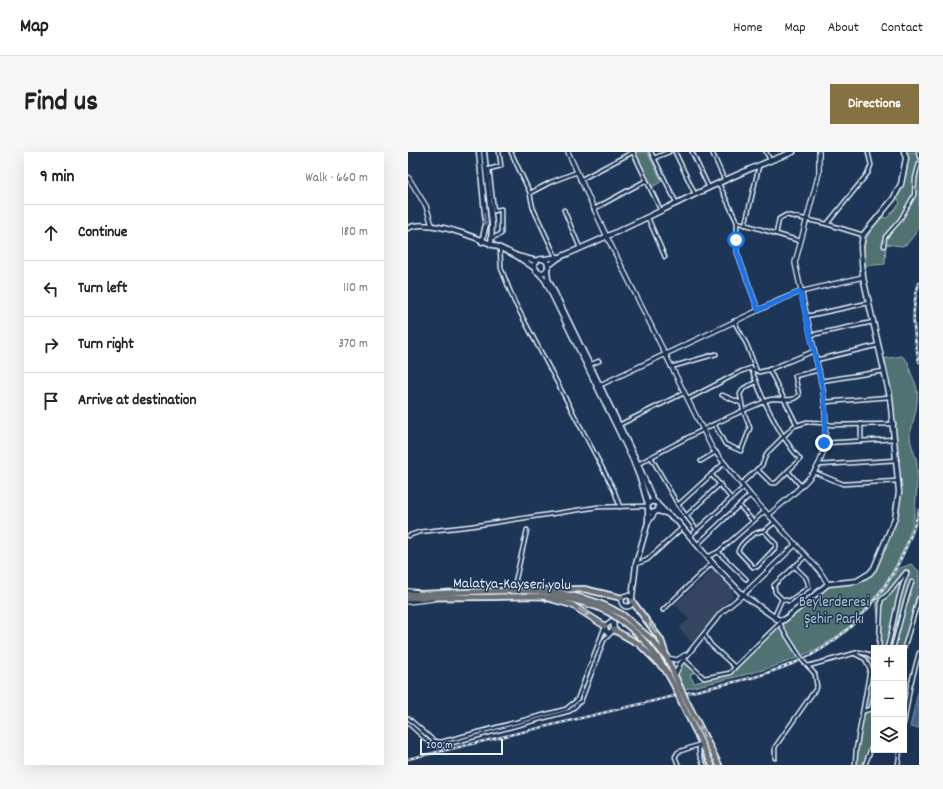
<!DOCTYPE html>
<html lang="en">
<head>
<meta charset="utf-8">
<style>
  :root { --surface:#fff; --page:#f6f6f6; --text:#222; --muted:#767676; --line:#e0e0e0; --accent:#857141 }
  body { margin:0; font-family:Dekko,sans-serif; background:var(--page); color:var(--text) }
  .controls { position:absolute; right:12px; bottom:12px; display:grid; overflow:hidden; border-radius:0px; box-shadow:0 4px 16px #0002 }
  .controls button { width:36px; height:36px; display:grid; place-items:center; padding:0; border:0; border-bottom:1px solid var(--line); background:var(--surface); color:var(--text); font:20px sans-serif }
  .scale { position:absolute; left:12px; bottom:10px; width:83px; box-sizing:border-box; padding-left:4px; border:2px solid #e8f1f8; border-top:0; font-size:11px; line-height:14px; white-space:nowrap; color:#e8f1f8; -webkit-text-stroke:3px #1d3557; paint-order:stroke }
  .stop { position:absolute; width:12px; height:12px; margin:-9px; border:3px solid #1a73e8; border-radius:50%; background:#fff }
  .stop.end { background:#1a73e8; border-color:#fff; box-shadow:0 1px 4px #0008 }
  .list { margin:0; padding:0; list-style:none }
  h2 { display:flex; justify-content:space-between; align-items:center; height:52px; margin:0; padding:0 16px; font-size:17px }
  h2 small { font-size:13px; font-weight:400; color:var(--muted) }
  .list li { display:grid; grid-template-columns:26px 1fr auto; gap:12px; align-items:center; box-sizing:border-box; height:56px; padding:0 16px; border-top:1px solid var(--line) }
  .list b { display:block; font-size:15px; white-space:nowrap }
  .list em { font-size:13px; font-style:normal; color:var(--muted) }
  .icon { flex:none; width:22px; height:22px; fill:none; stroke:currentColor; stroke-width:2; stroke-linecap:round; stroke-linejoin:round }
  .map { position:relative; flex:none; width:511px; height:613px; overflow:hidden; border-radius:0px }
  header { display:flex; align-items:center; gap:24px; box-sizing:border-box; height:56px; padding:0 20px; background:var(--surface); border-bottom:1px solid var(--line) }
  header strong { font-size:19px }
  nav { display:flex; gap:22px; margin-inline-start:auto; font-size:14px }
  .intro { display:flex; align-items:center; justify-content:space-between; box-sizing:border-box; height:96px; padding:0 24px }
  h1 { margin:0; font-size:28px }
  .button { padding:10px 18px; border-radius:0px; background:var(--accent); color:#fff; font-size:14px; font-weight:700 }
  main { display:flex; gap:24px; padding:0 24px }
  aside { flex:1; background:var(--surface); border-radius:0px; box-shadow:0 4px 16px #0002 }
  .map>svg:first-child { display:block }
  .built { fill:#34455f }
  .green { fill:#517272; stroke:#9cb2b5 }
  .water { fill:#47678d; stroke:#879eb8 }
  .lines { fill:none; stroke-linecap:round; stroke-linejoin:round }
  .pedestrian-casing { stroke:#e8f1f8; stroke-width:5 }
  .minor-casing { stroke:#e8f1f8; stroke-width:5.5 }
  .tertiary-casing { stroke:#e8f1f8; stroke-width:6 }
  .secondary-casing { stroke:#e8f1f8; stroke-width:7 }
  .trunk-casing { stroke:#e8f1f8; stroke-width:8 }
  .pedestrian { stroke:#1d3557; stroke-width:2 }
  .minor { stroke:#1d3557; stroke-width:2.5 }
  .tertiary { stroke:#1d3557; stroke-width:3.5 }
  .secondary { stroke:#1d3557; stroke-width:4 }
  .trunk { stroke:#6b6f75; stroke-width:4.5 }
  .rail-casing { stroke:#e8f1f8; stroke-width:2.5 }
  .rail { stroke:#1d3557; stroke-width:1; stroke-dasharray:3; stroke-linecap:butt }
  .minor-bridge-casing { stroke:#e8f1f8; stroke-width:5.5; stroke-linecap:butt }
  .trunk-bridge-casing { stroke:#e8f1f8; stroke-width:8; stroke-linecap:butt }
  .minor-bridge { stroke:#1d3557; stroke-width:2.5 }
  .trunk-bridge { stroke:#6b6f75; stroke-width:4.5 }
  .oneway { stroke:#64778f }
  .oneway2 { stroke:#b6bdc4 }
  .route { stroke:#1a73e8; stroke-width:5 }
  .labels { text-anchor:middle; stroke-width:3; stroke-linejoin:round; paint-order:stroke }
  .street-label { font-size:15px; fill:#e8f1f8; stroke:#1d3557 }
  .park-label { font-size:15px; fill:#b3c5c9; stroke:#1d3557 }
</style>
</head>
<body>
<header>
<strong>Map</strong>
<nav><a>Home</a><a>Map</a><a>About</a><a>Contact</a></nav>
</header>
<div class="intro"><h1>Find us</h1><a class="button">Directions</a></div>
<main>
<aside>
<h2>9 min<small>Walk · 660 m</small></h2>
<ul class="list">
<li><svg class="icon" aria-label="ahead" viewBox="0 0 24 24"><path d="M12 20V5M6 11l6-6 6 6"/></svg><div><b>Continue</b></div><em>180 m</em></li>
<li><svg class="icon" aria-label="left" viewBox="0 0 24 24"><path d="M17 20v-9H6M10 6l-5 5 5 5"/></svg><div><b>Turn left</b></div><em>110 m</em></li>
<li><svg class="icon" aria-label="right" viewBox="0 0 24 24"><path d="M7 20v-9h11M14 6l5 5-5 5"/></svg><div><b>Turn right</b></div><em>370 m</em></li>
<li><svg class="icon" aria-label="arrive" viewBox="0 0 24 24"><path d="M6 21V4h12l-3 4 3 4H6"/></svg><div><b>Arrive at destination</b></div></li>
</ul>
</aside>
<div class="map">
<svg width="511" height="613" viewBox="0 0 511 613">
  <rect width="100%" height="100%" fill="#1d3557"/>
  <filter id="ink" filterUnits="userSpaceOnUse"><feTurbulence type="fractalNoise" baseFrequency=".025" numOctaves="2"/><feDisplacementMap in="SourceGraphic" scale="8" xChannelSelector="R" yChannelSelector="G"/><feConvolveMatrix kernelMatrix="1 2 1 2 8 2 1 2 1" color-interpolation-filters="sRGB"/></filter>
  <g filter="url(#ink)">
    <!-- built -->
    <polygon class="built" points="305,418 325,440 324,445 284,491 271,476 281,467 267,452"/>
    <!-- green -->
    <g class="green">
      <polygon points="231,0 239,0 254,29 243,36 227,2"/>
      <path d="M 499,0 L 511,0 L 511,77 L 499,92 L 494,94 L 478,92 L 477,112 L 456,114 C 453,91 459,83 473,65 L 479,66 L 492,51 L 489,45 C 497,30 502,17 499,0 Z"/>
      <path d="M 494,204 L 500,210 C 501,220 507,227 509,237 C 511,252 505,269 502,283 C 502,294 508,302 509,312 C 510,324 508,352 506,364 C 501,392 486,420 469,442 C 460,453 451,466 441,475 C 393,515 332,523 273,538 L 267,523 L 276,507 L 288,519 L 282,523 L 286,531 L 294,529 L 296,526 L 322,521 L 376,468 L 420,432 L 449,429 L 462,421 L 490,355 L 489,308 L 474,207 Z"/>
      <polygon points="503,412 511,419 511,432 496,496 469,496 471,470 468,449 490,417"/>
      <polygon points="466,519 466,588 457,613 447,613 448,598 462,522"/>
    </g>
    <!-- water -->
    <polygon class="water" points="511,536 511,576 502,575"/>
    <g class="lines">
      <!-- pedestrian casing -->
      <g class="pedestrian-casing">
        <g id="pedestrian">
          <polyline points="510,0 511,5"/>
          <polyline points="476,94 477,85 492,68 506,43 507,26 511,11"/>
        </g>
      </g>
      <!-- minor casing -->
      <g class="minor-casing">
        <g id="minor">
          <polyline points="103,0 122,41 143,30 169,20"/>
          <polyline points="225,0 253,59"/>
          <polyline points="243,0 269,52"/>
          <polyline points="267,0 287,42"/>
          <polyline points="284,0 301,36"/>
          <polyline points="304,0 317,29"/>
          <polyline points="358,0 362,8"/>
          <polyline points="246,6 261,0"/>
          <polyline points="172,28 225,0"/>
          <polyline points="311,32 329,70 329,100 350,158"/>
          <polyline points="122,42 125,56 148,105"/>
          <polyline points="186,57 237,29"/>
          <polyline points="156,58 172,96"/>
          <polyline points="240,66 257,105"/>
          <polyline points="329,70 392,89"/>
          <polyline points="419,72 455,83"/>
          <polyline points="337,73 351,14"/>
          <polyline points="368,82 371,67 378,63 419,72 460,21 463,13 460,0"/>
          <polyline points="84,86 93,82 93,57 86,59 81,17 93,14 91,0"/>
          <polyline points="92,96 93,116 106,149 206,338 212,355"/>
          <polyline points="399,164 460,151"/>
          <polyline points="326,169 339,193 348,217"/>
          <polyline points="403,183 465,170"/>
          <polyline points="408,208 471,193"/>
          <polyline points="181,213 191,209"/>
          <polyline points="263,215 308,202"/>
          <path d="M 343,216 C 353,245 372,285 392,307 L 380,319 L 393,334"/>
          <polyline points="361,217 389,273"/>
          <polyline points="413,229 476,219"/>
          <polyline points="314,243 333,251"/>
          <polyline points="280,247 334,219 343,216 351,220 360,218 406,199"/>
          <polyline points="417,250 482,245"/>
          <polyline points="306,272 317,292 333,299 342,276 335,258 332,242 336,236 348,230"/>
          <polyline points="453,272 453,289"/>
          <polyline points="211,273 276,241"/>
          <polyline points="416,291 487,287"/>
          <polyline points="243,305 270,353 289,378"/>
          <polyline points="293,309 308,300"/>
          <path d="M 230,312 C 269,291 309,269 351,252 C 355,250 360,247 365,247 C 374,246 384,251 391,243 L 387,224 L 411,218"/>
          <polyline points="410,313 489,308"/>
          <polyline points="349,317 363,331 368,331 380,319"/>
          <polyline points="406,320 435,332 490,329"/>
          <polyline points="303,322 323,346"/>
          <polyline points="333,332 354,313 359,301 386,274 399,270 417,271 423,273 486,272"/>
          <polyline points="270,353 316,311"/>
          <polyline points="331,353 345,369"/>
          <polyline points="278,364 312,332"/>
          <path d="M 356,379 L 368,392 L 368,395 L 349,415 L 345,415 L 330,399 C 333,390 347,379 356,379 L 367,370"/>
          <polyline points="0,384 11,380 64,374 190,355 240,354"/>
          <polyline points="282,384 336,335"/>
          <polyline points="289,393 342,343"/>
          <polyline points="310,400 338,427"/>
          <polyline points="299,405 310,400 357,359"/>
          <polyline points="228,412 239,408 274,376"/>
          <polyline points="105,439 119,378"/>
          <polyline points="374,447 381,449 401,435 398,426 386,414"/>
          <polyline points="255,458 304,411"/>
          <polyline points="366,465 374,447 367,440 366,433 398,404"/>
          <polyline points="372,471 375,478 393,506"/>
          <polyline points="296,482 303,493 327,515 375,468"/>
          <path d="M 471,496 L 473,448 L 481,441 L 498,420 L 499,421 C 488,445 487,471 479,496"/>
          <path d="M 485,496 C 491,474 496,452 504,430"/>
          <polyline points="496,496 511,446"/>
          <polyline points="276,507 296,526 322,521 327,515"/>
          <polyline points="400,514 451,500 460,502 466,508"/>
          <polyline points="462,522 466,519"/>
          <polyline points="456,559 463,557 466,545"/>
          <polyline points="0,566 26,589 33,590 158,557 169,548 197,474"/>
          <polyline points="0,571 23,592 33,594 162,559 173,549 196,488 203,481"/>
          <polyline points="496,571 502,535 511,501"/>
          <path d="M 293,592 C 288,599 293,606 296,613"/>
          <polyline points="367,606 367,595 409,535 407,522 395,509"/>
          <polyline points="270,612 267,605 270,600 293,592"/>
          <polyline points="447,613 448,598 462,517 457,507 447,502"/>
          <polyline points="457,613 466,589"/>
          <polyline points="490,613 492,598"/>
        </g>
      </g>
      <!-- tertiary casing -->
      <g class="tertiary-casing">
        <g id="tertiary">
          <polyline points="160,0 199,85 304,296 343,344 411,418 420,432"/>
          <polyline points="0,25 18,54 24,73"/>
          <polyline points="190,234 372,148 392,140 455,125"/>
          <path d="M 361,363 C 376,349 396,335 408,317 C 421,298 418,261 415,238 L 387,111 L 411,21 L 411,0"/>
          <polyline points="0,439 9,440"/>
          <polyline points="0,450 25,447"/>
          <polyline points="259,506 269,508 277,503"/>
          <polyline points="267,523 272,512 313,461 335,443 388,392"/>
        </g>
      </g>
      <!-- secondary casing -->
      <g class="secondary-casing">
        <g id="secondary">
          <polyline points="71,0 78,72 74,90"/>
          <polyline points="76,0 84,73 83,93"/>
          <path d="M 0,76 C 23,64 87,93 109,104"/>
          <path d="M 152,105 C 231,73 305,29 385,0"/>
          <polyline points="136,107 152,105 140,114"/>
          <circle cx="133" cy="114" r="7"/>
          <polyline points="128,117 109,104 129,109"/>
          <polyline points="139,118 140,127 230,312 246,350"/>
          <polyline points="129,119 137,128 225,308 233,329 240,353"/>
          <circle cx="245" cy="355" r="5.5"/>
          <polyline points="240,358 240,370 247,360"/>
          <polyline points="249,359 258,361 251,354"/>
          <polyline points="258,361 269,369 307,414 335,443 369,467 376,468 420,432 449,429 462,421 466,416 487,366 491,340 482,245 455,125 453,95 455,83 485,47 493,32 498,6 496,0"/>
          <circle cx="219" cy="449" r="5.5"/>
          <polyline points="224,446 228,412 240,370"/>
          <polygon points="205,468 206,478 200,481 198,479 197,474"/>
        </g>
      </g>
      <!-- trunk casing -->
      <g class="trunk-casing">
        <g id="trunk">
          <polyline points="135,438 176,437 214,446"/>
          <path d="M 0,442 C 62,442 150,428 204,457"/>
          <path d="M 0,446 C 28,445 55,445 83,445 C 124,444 164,441 202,461"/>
          <polyline points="139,446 164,453 197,474"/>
          <polyline points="224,449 253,488 259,506"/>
          <polyline points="215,463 244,488 259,506 271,533"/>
          <path d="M 212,468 C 237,485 253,508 267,535"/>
          <polyline points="206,478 231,492 255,516"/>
          <polyline points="278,548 311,613"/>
          <polyline points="273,549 304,613"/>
        </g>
      </g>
      <!-- pedestrian -->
      <use href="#pedestrian" class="pedestrian"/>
      <!-- minor -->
      <use href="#minor" class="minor"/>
      <!-- tertiary -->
      <use href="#tertiary" class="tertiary"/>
      <!-- secondary -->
      <use href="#secondary" class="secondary"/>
      <!-- trunk -->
      <use href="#trunk" class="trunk"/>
      <!-- rail casing -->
      <g class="rail-casing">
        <g id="rail">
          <path d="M 511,131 C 502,158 506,183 511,210"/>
          <path d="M 0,607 L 347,525 C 362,520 378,515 393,508 C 452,481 495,420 511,358"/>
        </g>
      </g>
      <!-- rail -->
      <use href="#rail" class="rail"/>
      <!-- minor-bridge casing -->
      <g class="minor-bridge-casing">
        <polyline id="minor-bridge" points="393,506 395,509"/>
      </g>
      <!-- trunk-bridge casing -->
      <g class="trunk-bridge-casing">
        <g id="trunk-bridge">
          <polyline points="204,457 215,463"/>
          <polyline points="202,461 212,468"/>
          <polyline points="271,533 278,548"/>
          <polyline points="267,535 273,549"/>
        </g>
      </g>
      <!-- minor-bridge -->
      <use href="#minor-bridge" class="minor-bridge"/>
      <!-- trunk-bridge -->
      <use href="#trunk-bridge" class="trunk-bridge"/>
    </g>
    <!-- one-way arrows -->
    <defs><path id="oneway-shaft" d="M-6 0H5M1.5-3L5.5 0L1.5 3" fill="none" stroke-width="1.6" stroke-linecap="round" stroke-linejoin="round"/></defs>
    <use class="oneway" href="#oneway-shaft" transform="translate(77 67) rotate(87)"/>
    <g class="oneway2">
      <use href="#oneway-shaft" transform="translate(176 460) rotate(31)"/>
      <use href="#oneway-shaft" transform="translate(245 476) rotate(-127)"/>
      <use href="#oneway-shaft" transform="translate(294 580) rotate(-116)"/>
    </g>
  </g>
  <g class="lines" filter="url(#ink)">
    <!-- route -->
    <polyline class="route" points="328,88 329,100 350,158 392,140 415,238 418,259 416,291"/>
  </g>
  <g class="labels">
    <!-- street labels -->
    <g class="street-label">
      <text transform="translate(104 431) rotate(1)" y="5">Malatya-Kayseri yolu</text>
    </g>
    <!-- park labels -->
    <g class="park-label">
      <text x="426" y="454">Beylerderesi<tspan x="426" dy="17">Şehir Parkı</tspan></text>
    </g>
  </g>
</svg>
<div class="controls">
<button>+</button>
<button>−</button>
<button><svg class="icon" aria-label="layers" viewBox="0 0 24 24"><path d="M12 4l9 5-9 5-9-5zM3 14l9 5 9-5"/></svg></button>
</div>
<div class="scale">200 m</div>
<div class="stop" style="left:328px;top:88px"></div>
<div class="stop end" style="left:416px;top:291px"></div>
</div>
</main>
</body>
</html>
